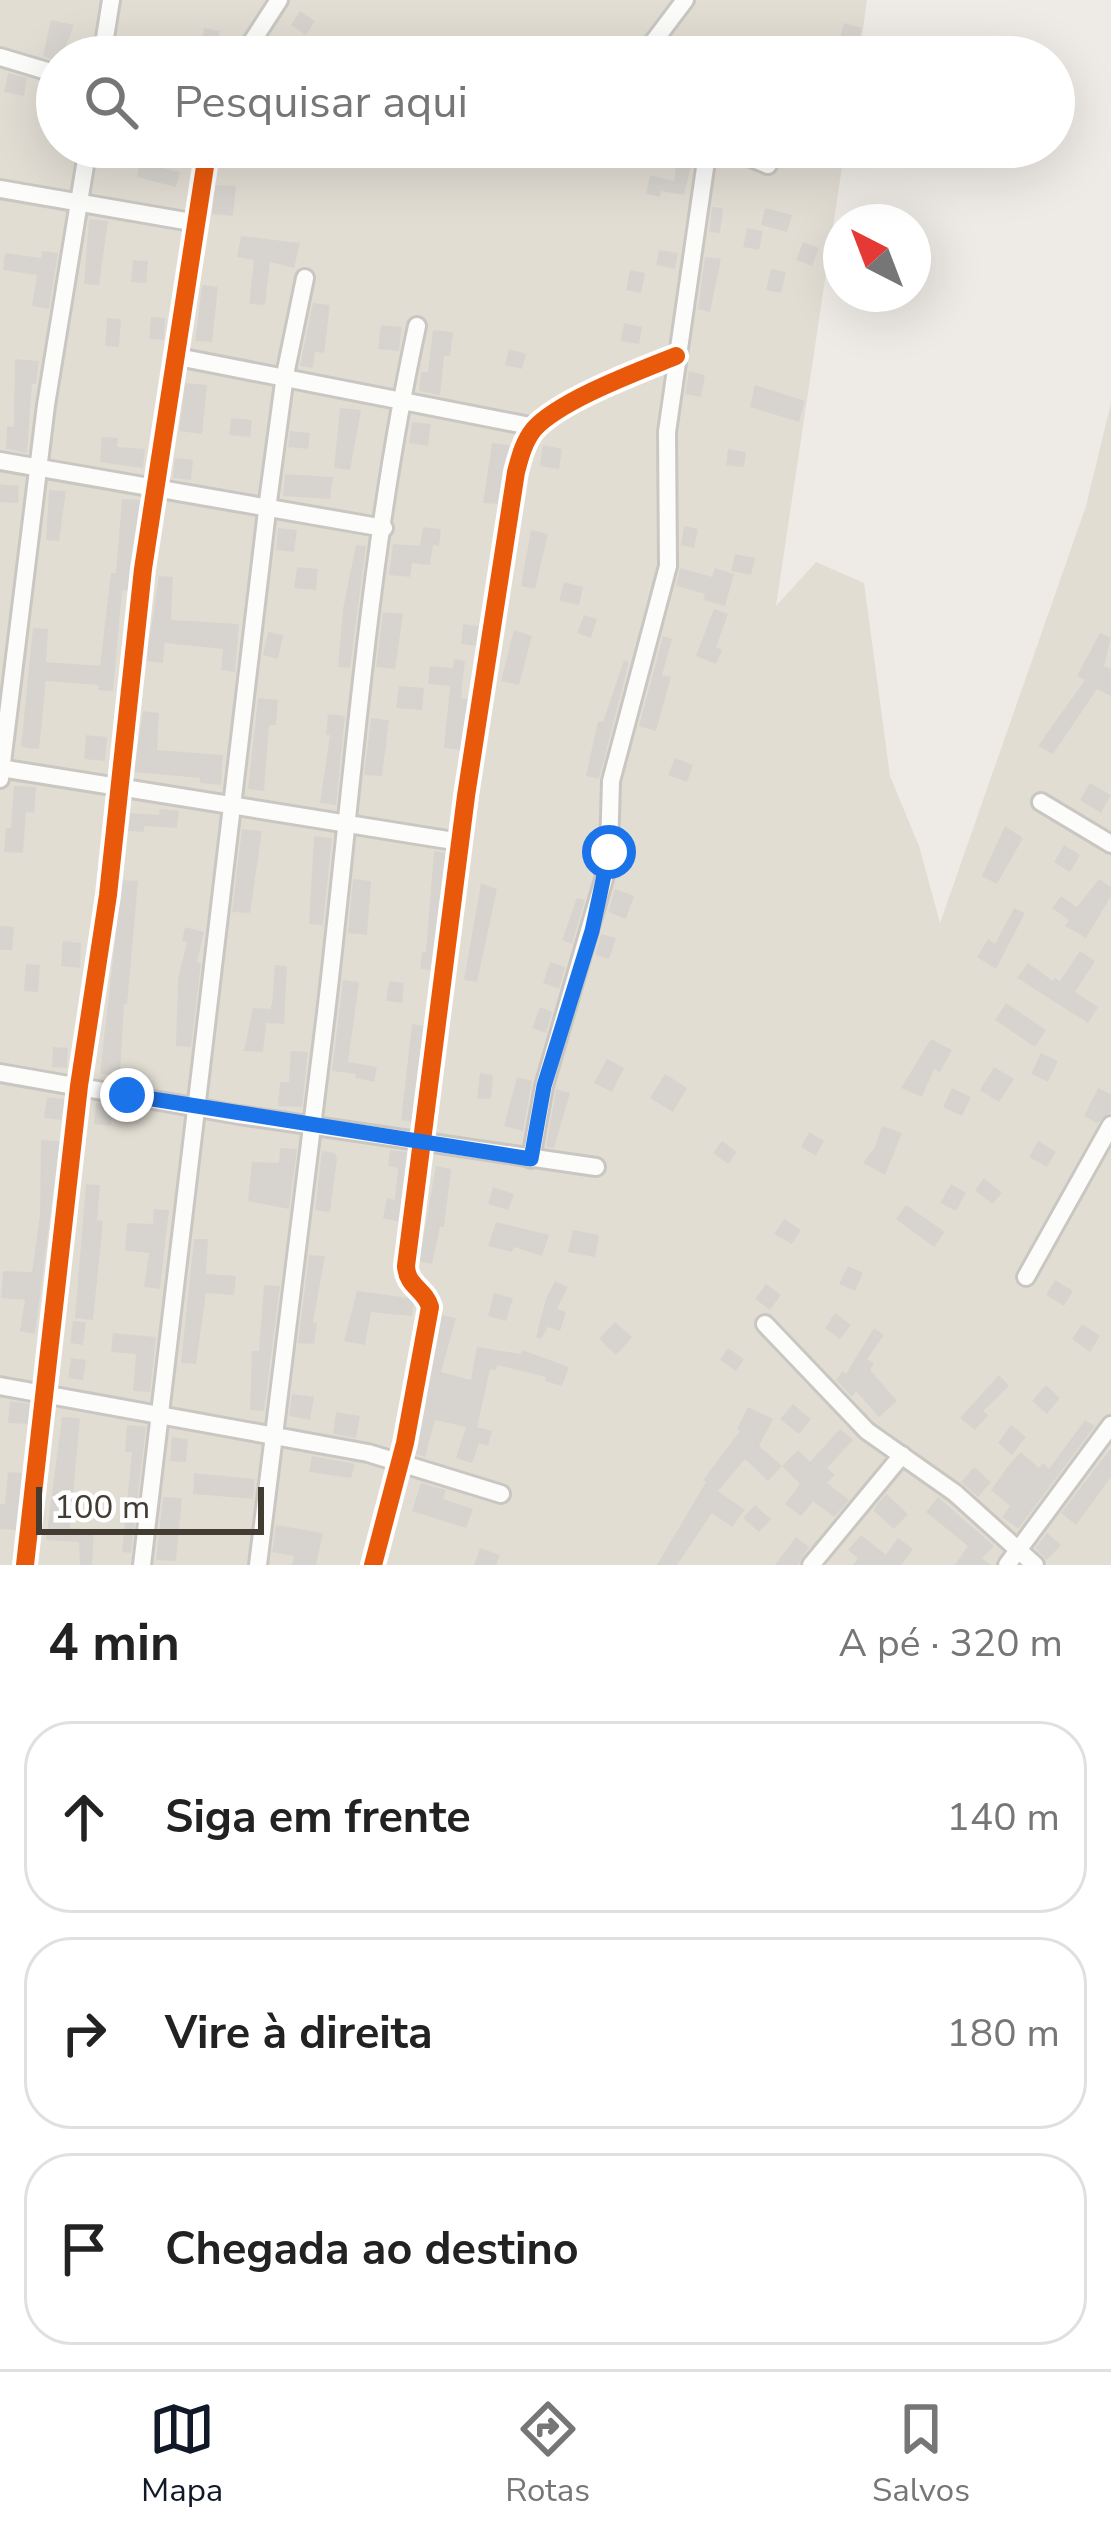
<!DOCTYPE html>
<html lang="pt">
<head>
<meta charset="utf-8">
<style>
  :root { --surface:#fff; --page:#f2f2f2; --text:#222; --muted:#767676; --line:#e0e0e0; --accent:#111827 }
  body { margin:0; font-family:"Nunito Sans",sans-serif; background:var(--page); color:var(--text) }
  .compass { position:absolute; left:823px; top:204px; width:108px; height:108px; border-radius:50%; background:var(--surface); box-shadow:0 12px 48px #0002; rotate:318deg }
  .scale { position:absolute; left:36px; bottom:30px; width:228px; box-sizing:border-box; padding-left:12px; border:6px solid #423c33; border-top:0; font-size:33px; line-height:42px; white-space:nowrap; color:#423c33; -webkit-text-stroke:9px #fff; paint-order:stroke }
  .stop { position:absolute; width:36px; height:36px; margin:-27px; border:9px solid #1a73e8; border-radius:50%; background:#fff }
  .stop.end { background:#1a73e8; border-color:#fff; box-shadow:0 3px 12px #0008 }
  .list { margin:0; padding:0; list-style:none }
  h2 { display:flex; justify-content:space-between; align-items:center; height:156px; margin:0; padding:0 48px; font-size:51px }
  h2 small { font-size:39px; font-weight:400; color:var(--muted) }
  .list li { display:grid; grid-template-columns:78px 1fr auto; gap:36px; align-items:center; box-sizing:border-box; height:192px; margin:0 24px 24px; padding:0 24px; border:3px solid var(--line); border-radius:48px }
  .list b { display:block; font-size:45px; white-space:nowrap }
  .list em { font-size:39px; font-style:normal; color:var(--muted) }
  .icon { flex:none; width:66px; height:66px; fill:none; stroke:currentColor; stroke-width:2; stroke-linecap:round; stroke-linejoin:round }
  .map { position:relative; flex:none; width:1111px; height:1565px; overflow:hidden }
  .search { position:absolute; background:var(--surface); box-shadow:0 12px 48px #0002; left:36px; right:36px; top:36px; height:132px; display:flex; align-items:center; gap:30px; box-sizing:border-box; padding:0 42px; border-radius:66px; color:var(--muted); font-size:45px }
  .sheet { height:804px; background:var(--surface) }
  nav { display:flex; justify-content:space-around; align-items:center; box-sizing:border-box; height:168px; border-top:3px solid var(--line); background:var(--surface); font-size:33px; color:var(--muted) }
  nav a { display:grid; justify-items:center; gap:6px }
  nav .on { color:var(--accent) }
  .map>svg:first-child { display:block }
  .residential { fill:#e2ddd3 }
  .building { fill:#d7d4cf }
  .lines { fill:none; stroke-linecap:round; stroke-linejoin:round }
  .street-casing { stroke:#cac7c2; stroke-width:22 }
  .street { stroke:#fcfcfb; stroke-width:16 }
  .cycleway-casing { stroke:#fff; stroke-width:26 }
  .cycleway { stroke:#e8590c; stroke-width:18 }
  .route { stroke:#1a73e8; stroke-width:15 }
</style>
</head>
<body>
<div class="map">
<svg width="1111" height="1565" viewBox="0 0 1111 1565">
  <rect width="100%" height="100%" fill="#eeebe6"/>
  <!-- residential -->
  <polygon class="residential" points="0,0 867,0 859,57 57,57 57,147 845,147 776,606 816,562 864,583 890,776 919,846 940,923 1086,506 1111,403 1111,1565 0,1565"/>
  <!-- building -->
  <g class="building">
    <polygon points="300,11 315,21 306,35 291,25"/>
    <polygon points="51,20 74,25 62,57 57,57 57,61 43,56"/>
    <polygon points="844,23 862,28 855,57 835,57"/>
    <polygon points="204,28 220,31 216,49 201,46"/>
    <polygon points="271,40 295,57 258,57"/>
    <polygon points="8,73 27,78 24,96 4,92"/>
    <polygon points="142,147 156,147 153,166 180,172 176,187 137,177"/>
    <polygon points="678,152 694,154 684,195 661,191 660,197 646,194 650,175 674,181"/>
    <polygon points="215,185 236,186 233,216 212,214"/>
    <polygon points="712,207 723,208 720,233 709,232"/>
    <polygon points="765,208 792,215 787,232 761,225"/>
    <polygon points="89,219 108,221 99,285 84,284"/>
    <polygon points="747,228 763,231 759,250 743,247"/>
    <polygon points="241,236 300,243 294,268 270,262 265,305 249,304 254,260 237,257"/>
    <polygon points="803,242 819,248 812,266 796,260"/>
    <polygon points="659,250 678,253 675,269 656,265"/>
    <polygon points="42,251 58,253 49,309 32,306 37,275 3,270 5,253 41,258"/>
    <polygon points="705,257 721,259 710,312 698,309"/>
    <polygon points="133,260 148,261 146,283 131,282"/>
    <polygon points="771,269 786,272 781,293 766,290"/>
    <polygon points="630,270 645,273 641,293 626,290"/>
    <polygon points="202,285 218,287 212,342 195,341"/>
    <polygon points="313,303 330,305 324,353 315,352 313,368 300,366"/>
    <polygon points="151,317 165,318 164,340 149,339"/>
    <polygon points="107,318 121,319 119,347 105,346"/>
    <polygon points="624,323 642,327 639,344 621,341"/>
    <polygon points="381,325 402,327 399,351 378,349"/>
    <polygon points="433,330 453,332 450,356 444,356 440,395 419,391 421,372 428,372"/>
    <polygon points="509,349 526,354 522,369 505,365"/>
    <polygon points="15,359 39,361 36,384 32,384 27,453 6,449 7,426 14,427"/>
    <polygon points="689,371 705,375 701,397 685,394"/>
    <polygon points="185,383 207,385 202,434 179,431"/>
    <polygon points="755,385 805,401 799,422 750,407"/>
    <polygon points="340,408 361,410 350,470 334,468"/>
    <polygon points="231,418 252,420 250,437 229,435"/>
    <polygon points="412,422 431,424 428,446 409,443"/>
    <polygon points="290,431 310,433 308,449 288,447"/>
    <polygon points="102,437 118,438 117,447 145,449 143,468 100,462"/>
    <polygon points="492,443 510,445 498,504 483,503"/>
    <polygon points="543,445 562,449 559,469 540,466"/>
    <polygon points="728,449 746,452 744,467 726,465"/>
    <polygon points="175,458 193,460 191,480 173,478"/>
    <polygon points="285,474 333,477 330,499 283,496"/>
    <polygon points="0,484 19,486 18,503 0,502"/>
    <polygon points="49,490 66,491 59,541 46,540"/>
    <polygon points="122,499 140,500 128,591 122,590 113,691 98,690 99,685 46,681 39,749 21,747 33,628 48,629 46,662 100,666 111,573 116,573"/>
    <polygon points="684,526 698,529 694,548 681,545"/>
    <polygon points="423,527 441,529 439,546 433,545 430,565 412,563 410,577 389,575 393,544 420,546"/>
    <polygon points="278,528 297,530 294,552 276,550"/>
    <polygon points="531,530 548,534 535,589 521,586"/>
    <polygon points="356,545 366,546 350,668 338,667 343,609"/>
    <polygon points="735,554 755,558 751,575 731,571"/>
    <polygon points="297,567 318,569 316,590 294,588"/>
    <polygon points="680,568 712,577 715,568 734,574 725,606 703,600 705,594 676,586"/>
    <polygon points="159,576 173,577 171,620 239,624 235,672 221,670 223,649 165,643 163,663 146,661"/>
    <polygon points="564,582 583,587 579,605 559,601"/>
    <polygon points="714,609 728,614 716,647 722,650 716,664 696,656"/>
    <polygon points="383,612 403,614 395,669 376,667"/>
    <polygon points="584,615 597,619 591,638 577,633"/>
    <polygon points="463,624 479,626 476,646 461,644"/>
    <polygon points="514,630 532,636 519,685 501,681"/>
    <polygon points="268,632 283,635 278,659 263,655"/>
    <polygon points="1100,633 1111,638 1104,666 1111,669 1111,696 1097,689 1053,754 1038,746 1085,680 1077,676"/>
    <polygon points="663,636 672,639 662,675 671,677 656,731 639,726"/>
    <polygon points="454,659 465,661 461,698 468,699 460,750 444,748 450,686 428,684 430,666 453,668"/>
    <polygon points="624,660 629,662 599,779 586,776 598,721 603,722"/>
    <polygon points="399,686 424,688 422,710 396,708"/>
    <polygon points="258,698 278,700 276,725 269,725 264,791 248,789"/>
    <polygon points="143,711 159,713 157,750 223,755 221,785 200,783 200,778 134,772"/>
    <polygon points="328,714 345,716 336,805 320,803 330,735 326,735"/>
    <polygon points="371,718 389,720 382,776 364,775"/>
    <polygon points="86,735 107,737 105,761 84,759"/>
    <polygon points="675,758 693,765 687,782 668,775"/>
    <polygon points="1090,783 1111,795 1101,813 1080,800"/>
    <polygon points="14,786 36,787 34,813 26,812 23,853 4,852 6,828 11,828"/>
    <polygon points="160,809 179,811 177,828 144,826 144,832 128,831 130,813 159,815"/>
    <polygon points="1005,826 1023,838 997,884 982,876"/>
    <polygon points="242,829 262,831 250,913 232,912"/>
    <polygon points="314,836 332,838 323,925 309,924"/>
    <polygon points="1064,845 1080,855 1070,872 1054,862"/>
    <polygon points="434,851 446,853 431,970 420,969 422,952 426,952"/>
    <polygon points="353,879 371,881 367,935 348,933"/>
    <polygon points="1099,879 1111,887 1111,896 1086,938 1065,926 1069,920 1052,908 1061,896 1077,907"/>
    <polygon points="122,880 138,881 127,1004 124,1004 120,1075 100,1074"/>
    <polygon points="481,883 497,889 477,982 464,980"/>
    <polygon points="615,889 634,896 626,919 608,912"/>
    <polygon points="577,898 585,900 572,944 562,940"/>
    <polygon points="1014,908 1025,913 996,969 977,957 988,939 995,944"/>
    <polygon points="0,926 14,927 12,950 0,950"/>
    <polygon points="185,927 204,932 197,962 201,963 191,1047 176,1046 178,979 187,942 182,941"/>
    <polygon points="601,934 616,938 609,959 595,955"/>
    <polygon points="63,941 81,943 80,968 61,966"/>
    <polygon points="1080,951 1095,961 1075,992 1098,1007 1088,1023 1017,978 1028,963 1053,981 1055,978 1060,981"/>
    <polygon points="550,962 565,967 559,989 543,983"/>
    <polygon points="26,964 40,965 38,992 24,991"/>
    <polygon points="275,965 287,966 284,1024 266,1023 263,1052 244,1051 253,1008 270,1009 272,1004"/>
    <polygon points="343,980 359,982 348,1062 377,1067 374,1082 355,1078 356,1074 332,1071"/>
    <polygon points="389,981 404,983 402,1003 386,1001"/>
    <polygon points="1006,1003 1046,1030 1035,1047 995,1020"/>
    <polygon points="540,1007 552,1012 546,1033 532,1028"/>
    <polygon points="412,1024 424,1026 412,1122 401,1120"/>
    <polygon points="931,1039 952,1050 940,1072 934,1069 922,1097 901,1088"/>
    <polygon points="53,1047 68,1048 67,1068 52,1067"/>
    <polygon points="291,1051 308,1052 302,1107 278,1106 280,1082 289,1082"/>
    <polygon points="1041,1053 1058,1061 1048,1082 1031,1074"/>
    <polygon points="607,1059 624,1068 612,1092 594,1083"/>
    <polygon points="994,1067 1014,1079 999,1102 980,1090"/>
    <polygon points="480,1073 493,1075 491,1099 477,1098"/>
    <polygon points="665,1074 687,1088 673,1112 650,1098"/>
    <polygon points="517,1077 532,1081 523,1131 504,1126"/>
    <polygon points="952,1088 971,1097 962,1116 943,1107"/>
    <polygon points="1098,1088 1111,1094 1111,1112 1097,1123 1084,1116"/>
    <polygon points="556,1089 570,1093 554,1148 546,1147"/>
    <polygon points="47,1097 65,1099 62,1120 44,1118"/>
    <polygon points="96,1103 113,1106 111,1126 94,1124"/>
    <polygon points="882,1126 902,1133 885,1175 863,1163 875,1147"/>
    <polygon points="809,1132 824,1141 816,1156 801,1147"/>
    <polygon points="41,1140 60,1141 35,1334 20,1331 25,1300 1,1298 3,1271 32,1272 40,1215"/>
    <polygon points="722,1141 737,1152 728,1164 713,1153"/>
    <polygon points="1038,1141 1056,1152 1047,1167 1029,1157"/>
    <polygon points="280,1148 297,1149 289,1209 248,1201 252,1162 279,1163"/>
    <polygon points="390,1150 408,1152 399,1222 383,1218 387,1198 395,1200 398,1168 388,1166"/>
    <polygon points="322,1151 335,1153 337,1159 330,1212 315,1210"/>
    <polygon points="436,1166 451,1169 444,1227 440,1227 432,1264 419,1261"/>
    <polygon points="984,1178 1002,1193 992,1204 975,1190"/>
    <polygon points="86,1184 100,1185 97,1220 103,1221 93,1320 75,1318"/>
    <polygon points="951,1184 966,1193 956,1211 940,1203"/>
    <polygon points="493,1187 514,1194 508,1210 488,1204"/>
    <polygon points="906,1205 945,1232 934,1247 896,1219"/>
    <polygon points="154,1209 169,1210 160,1289 144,1287 149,1253 125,1251 127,1223 153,1224"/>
    <polygon points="784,1219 801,1230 792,1244 774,1234"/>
    <polygon points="496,1222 549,1235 542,1256 514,1247 512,1252 488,1246"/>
    <polygon points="573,1230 599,1235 595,1257 568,1252"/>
    <polygon points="194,1239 208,1239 206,1274 236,1276 234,1295 206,1293 196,1364 181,1363"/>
    <polygon points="309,1255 325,1256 313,1322 317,1323 314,1344 298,1343"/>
    <polygon points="848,1266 863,1273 855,1291 839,1284"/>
    <polygon points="1055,1280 1073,1291 1064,1306 1046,1295"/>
    <polygon points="555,1281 568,1287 557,1309 566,1312 560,1331 548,1327 541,1339 536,1337 546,1299"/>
    <polygon points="766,1284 781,1295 770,1310 755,1299"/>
    <polygon points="264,1285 280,1286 264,1411 250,1410 252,1351 259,1351"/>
    <polygon points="357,1291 409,1298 414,1303 412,1316 371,1312 365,1345 344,1341"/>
    <polygon points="494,1293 513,1298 506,1321 488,1316"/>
    <polygon points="835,1313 851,1325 840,1339 825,1328"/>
    <polygon points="442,1315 456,1318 441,1372 471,1380 477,1347 521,1354 522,1350 569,1367 562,1386 545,1381 546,1377 497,1365 496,1370 490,1369 477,1427 492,1431 488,1446 479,1443 472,1463 456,1458 466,1427 435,1420 425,1457 415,1454"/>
    <polygon points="73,1321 86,1322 83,1345 70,1343"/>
    <polygon points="615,1322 632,1337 616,1355 599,1339"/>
    <polygon points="1082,1324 1100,1336 1090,1352 1072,1339"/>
    <polygon points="874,1328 884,1335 867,1359 874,1363 870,1370 897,1401 879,1417 856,1391 852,1397 836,1380 843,1371 846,1374"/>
    <polygon points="113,1333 156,1337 150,1392 133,1391 136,1354 111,1352"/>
    <polygon points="728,1348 744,1359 736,1371 720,1360"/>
    <polygon points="71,1358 86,1360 83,1380 68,1378"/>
    <polygon points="999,1375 1009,1386 983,1411 988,1415 975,1430 960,1418"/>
    <polygon points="1046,1385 1060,1398 1047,1414 1032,1401"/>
    <polygon points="292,1394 314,1397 310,1420 289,1416"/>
    <polygon points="10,1401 30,1404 28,1424 8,1423"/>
    <polygon points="793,1404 811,1419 799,1434 780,1419"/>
    <polygon points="748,1407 773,1419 759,1446 782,1466 768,1481 745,1459 718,1491 745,1510 732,1527 712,1513 677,1565 657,1565 706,1482 703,1480 740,1431 737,1429"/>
    <polygon points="336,1412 360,1416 356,1438 333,1434"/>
    <polygon points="62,1417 80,1418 70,1528 94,1530 92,1565 80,1565 79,1542 46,1540"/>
    <polygon points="1085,1420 1095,1426 1018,1529 1002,1517 1010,1506 991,1490 1009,1465 1021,1452 1039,1468 1043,1463 1049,1469"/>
    <polygon points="127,1425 146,1427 131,1553 122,1552 132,1452 125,1452"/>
    <polygon points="1011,1425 1026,1437 1012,1455 998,1443"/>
    <polygon points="840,1429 853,1440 827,1468 835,1475 827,1483 849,1500 834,1517 813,1501 801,1516 785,1504 800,1484 782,1466 798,1450 810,1462"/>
    <polygon points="172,1437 188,1439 186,1462 170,1461"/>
    <polygon points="1111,1448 1111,1477 1076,1525 1061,1513"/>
    <polygon points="312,1456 355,1464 351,1478 309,1472"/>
    <polygon points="974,1467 991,1482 978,1497 961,1482"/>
    <polygon points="8,1472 22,1473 16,1530 0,1529 0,1504 5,1504"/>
    <polygon points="194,1473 255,1479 253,1499 193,1494"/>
    <polygon points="421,1483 446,1490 443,1499 473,1509 466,1528 412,1511"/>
    <polygon points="886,1494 908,1514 894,1529 873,1510"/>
    <polygon points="163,1497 182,1498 176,1561 156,1560"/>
    <polygon points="938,1497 994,1546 982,1558 991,1565 955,1565 968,1546 926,1512"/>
    <polygon points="755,1505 771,1519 759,1532 743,1518"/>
    <polygon points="276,1525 323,1533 316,1565 292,1565 294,1556 272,1552"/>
    <polygon points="1047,1533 1061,1545 1047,1560 1035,1548"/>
    <polygon points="861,1535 886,1555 898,1538 913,1549 901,1565 853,1565 858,1558 848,1550"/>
    <polygon points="796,1537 809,1547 798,1565 775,1565"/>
    <polygon points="480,1548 500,1555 496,1565 474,1565"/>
  </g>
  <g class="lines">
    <!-- street casing -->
    <g class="street-casing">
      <g id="street">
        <polyline points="0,57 57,74"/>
        <polyline points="102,57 111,0"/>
        <polyline points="242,57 279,0"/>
        <polyline points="642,57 685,0"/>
        <polyline points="725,147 768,165"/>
        <polyline points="0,189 197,223"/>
        <polyline points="178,357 535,427"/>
        <polyline points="0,461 384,528"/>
        <polyline points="0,768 460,842"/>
        <polyline points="0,779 46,405 88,147"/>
        <polyline points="1041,802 1111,844"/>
        <polyline points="0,1073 239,1115 596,1167"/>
        <polyline points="531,1159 544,1086 604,879 609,852 611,781 668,566 667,432 708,147"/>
        <polyline points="1026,1277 1111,1125"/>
        <polyline points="765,1324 867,1431 955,1493 1035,1565"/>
        <polyline points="0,1386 368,1453 501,1494"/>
        <polyline points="25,1565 79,1086 108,895 143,569 208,147"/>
        <polyline points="142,1565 269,494 285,375 305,278"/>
        <path d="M 258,1565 C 279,1381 305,1197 326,1013 C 353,784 368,551 417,326"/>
        <path d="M 373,1565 L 405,1443 L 430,1307 C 425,1289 407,1287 406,1266 L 466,796 L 516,472 C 520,457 524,441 534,429 C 560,400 639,371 676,356"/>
        <polyline points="811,1565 902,1455"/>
        <polyline points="1007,1565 1111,1425"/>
      </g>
    </g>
    <!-- street -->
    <use href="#street" class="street"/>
    <!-- cycleway casing -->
    <g class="cycleway-casing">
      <g id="cycleway">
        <polyline points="25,1565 79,1086 108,895 143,569 208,147"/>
        <path d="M 373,1565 L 405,1443 L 430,1307 C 425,1289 407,1287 406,1266 L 466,796 L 516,472 C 520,457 524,441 534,429 C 560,400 639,371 676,356"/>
      </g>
    </g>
    <!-- cycleway -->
    <use href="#cycleway" class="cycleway"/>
  </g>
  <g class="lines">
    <!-- route -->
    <polyline class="route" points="127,1095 531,1159 544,1086 592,931 609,852"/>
  </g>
</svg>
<svg class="compass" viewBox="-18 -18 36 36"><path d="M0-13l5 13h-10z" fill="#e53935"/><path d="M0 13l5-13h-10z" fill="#767676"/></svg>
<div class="scale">100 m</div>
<div class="stop" style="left:609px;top:852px"></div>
<div class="stop end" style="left:127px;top:1095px"></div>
<div class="search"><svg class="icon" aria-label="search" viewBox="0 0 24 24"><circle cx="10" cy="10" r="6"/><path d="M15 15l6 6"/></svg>Pesquisar aqui</div>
</div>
<section class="sheet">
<h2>4 min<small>A pé · 320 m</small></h2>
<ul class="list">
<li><svg class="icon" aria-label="ahead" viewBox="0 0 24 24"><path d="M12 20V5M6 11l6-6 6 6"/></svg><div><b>Siga em frente</b></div><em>140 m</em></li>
<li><svg class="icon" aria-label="right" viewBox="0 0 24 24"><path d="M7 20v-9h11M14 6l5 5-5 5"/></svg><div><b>Vire à direita</b></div><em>180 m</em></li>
<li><svg class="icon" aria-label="arrive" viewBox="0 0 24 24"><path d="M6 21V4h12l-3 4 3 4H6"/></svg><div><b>Chegada ao destino</b></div></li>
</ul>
</section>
<nav>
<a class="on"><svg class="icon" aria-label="map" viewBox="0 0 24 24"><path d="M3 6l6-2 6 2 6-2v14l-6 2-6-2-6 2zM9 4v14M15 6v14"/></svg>Mapa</a>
<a><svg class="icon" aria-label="directions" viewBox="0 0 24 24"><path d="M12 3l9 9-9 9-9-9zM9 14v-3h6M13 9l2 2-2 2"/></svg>Rotas</a>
<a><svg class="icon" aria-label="saved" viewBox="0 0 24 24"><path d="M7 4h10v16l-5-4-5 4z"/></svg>Salvos</a>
</nav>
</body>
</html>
